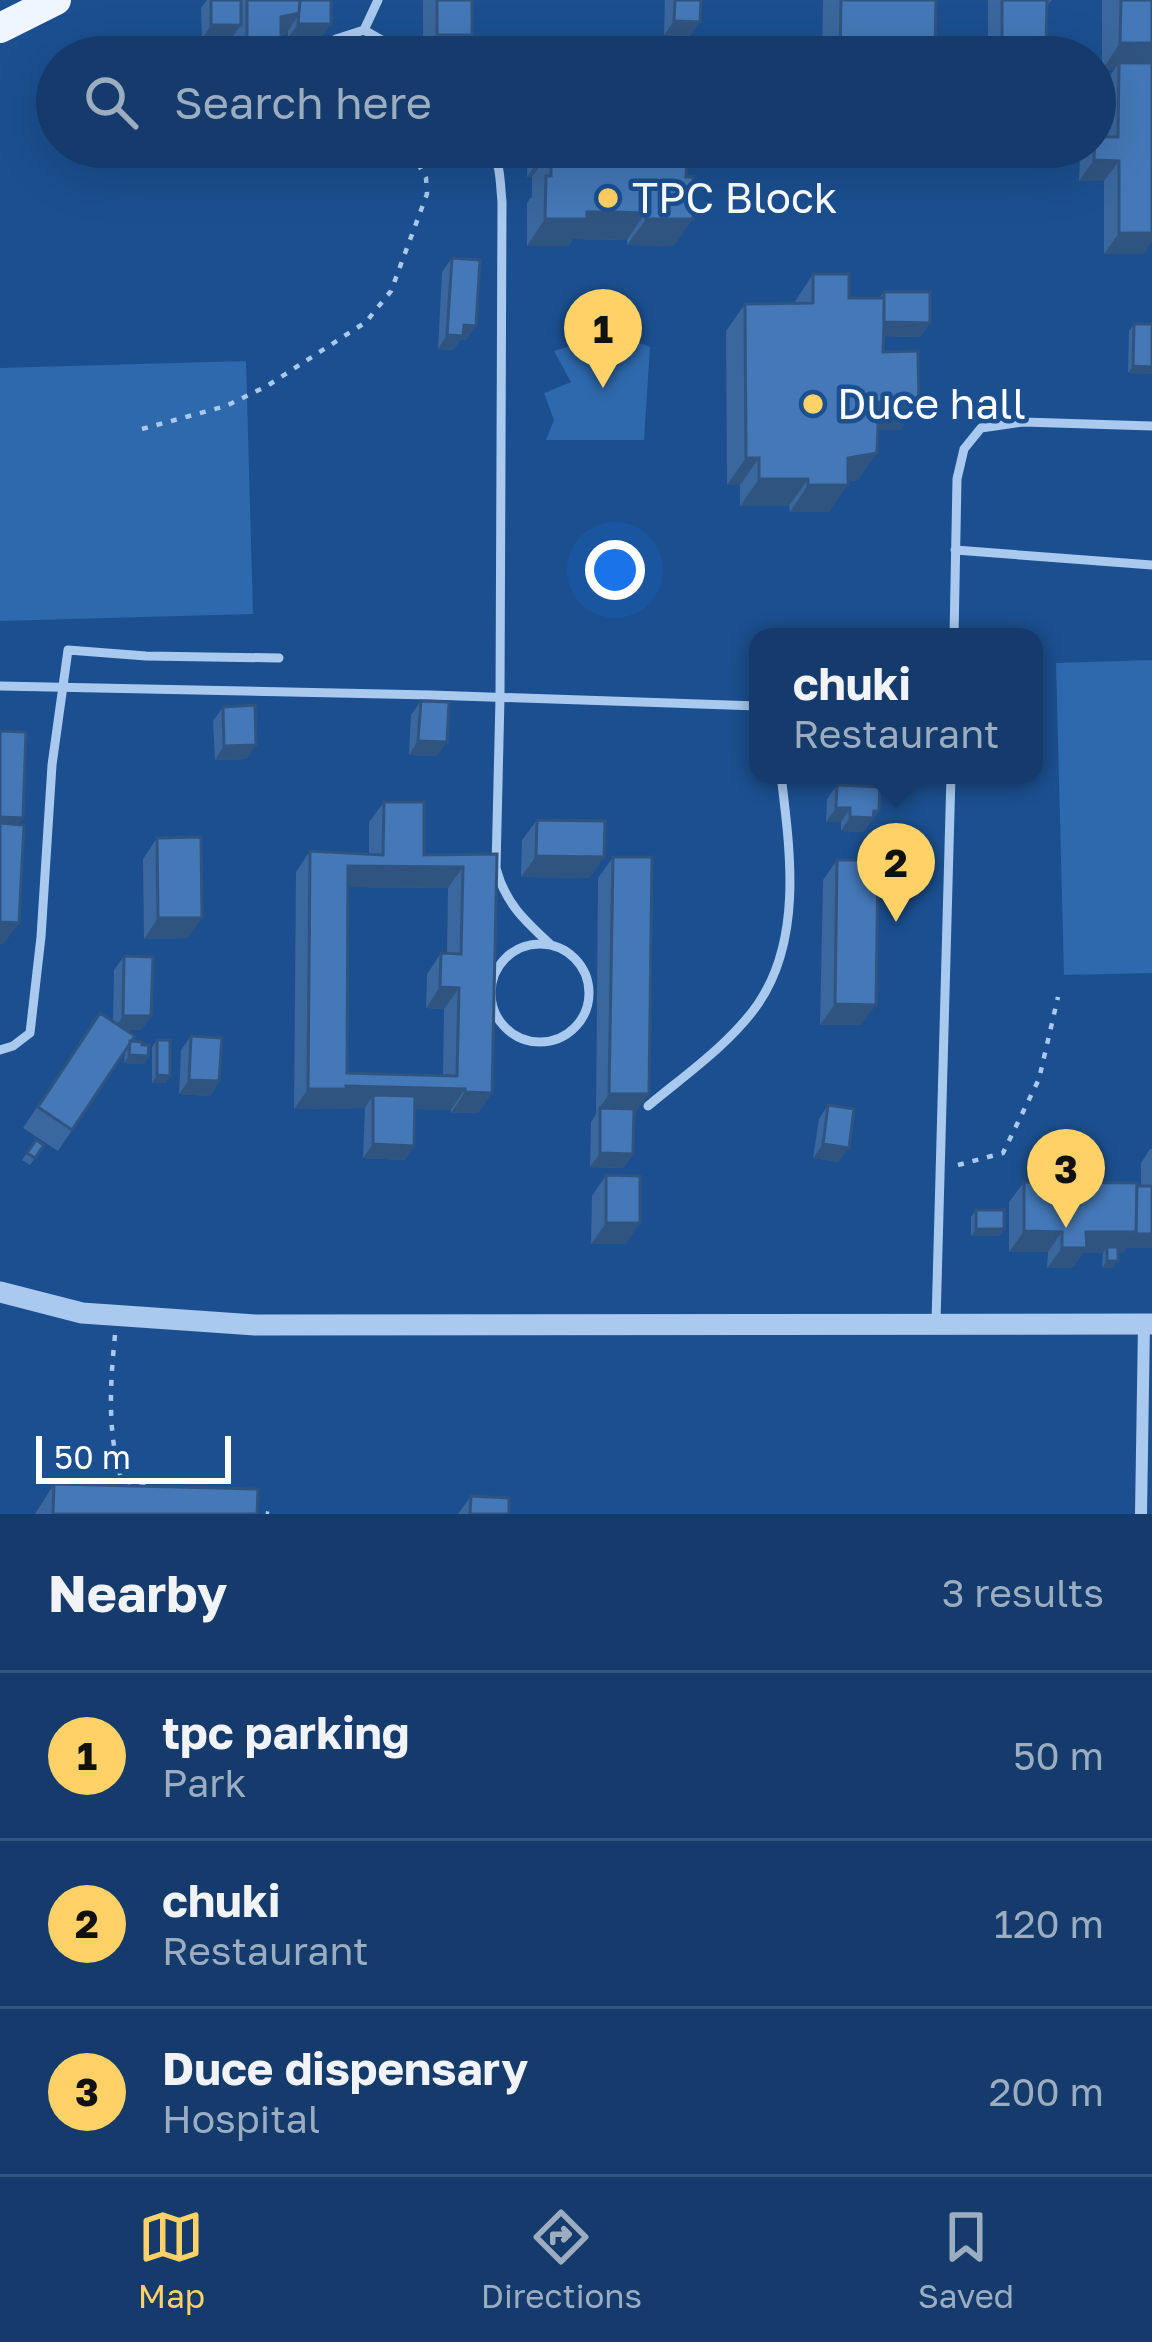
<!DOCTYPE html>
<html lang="en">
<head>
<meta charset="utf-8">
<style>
  :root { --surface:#143b6b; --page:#214673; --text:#f1f3f6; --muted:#9dadc1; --line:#33557e; --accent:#ffd166 }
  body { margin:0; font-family:"Golos Text",sans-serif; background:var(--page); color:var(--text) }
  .scale { position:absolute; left:36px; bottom:30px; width:195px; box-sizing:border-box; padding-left:12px; border:6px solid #fff; border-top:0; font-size:33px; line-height:42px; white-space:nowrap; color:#fff; -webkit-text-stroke:9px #1b4f8f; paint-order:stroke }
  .you { position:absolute; left:615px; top:570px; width:42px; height:42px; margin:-30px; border:9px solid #fff; border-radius:50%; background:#1a73e8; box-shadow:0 0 0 18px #1a73e833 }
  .badge { display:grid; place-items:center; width:78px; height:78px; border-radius:50%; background:var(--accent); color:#111; font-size:39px; font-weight:700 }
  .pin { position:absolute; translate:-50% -99px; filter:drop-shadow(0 3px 6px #0008) }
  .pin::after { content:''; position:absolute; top:63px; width:42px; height:36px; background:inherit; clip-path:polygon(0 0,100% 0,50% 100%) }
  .popup { position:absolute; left:749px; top:628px; width:294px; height:156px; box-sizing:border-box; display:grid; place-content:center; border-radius:24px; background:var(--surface); filter:drop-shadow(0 3px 9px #0005); font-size:39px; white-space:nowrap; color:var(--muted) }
  .popup b { font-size:45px; color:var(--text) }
  .popup::after { content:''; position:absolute; left:50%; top:100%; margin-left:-24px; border:24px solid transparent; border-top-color:var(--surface) }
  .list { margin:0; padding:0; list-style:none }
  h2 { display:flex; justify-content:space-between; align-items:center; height:156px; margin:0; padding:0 48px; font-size:51px }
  h2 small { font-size:39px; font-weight:400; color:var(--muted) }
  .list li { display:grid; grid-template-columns:78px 1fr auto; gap:36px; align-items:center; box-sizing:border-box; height:168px; padding:0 48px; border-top:3px solid var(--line) }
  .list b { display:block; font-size:45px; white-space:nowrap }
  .list p { margin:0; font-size:39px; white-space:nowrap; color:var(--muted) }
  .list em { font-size:39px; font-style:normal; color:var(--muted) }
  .icon { flex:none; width:66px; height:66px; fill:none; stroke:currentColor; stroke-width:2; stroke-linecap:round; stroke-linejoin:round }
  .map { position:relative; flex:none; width:1152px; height:1514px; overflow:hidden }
  .search { position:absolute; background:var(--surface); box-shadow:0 12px 48px #0002; left:36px; right:36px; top:36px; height:132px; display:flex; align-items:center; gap:30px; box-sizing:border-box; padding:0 42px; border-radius:66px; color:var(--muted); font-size:45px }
  .sheet { height:660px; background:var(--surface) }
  nav { display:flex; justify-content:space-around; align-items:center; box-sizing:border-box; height:168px; border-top:3px solid var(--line); background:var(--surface); font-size:33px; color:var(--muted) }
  nav a { display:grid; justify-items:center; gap:6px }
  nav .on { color:var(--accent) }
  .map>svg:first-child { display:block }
  .green { fill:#2e69ad }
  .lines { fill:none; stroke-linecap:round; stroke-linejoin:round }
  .path { stroke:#a9c9ee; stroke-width:4.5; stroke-dasharray:6 9; stroke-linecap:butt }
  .service { stroke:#a9c9ee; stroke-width:9 }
  .minor { stroke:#a9c9ee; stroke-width:12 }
  .tertiary { stroke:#a9c9ee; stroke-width:21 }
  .primary { stroke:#f0f6ff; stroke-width:30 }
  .wall { fill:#3a679d; fill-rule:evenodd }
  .shaded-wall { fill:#305480 }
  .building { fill:#4478b7; stroke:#305480; stroke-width:3; fill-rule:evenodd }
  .poi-dot { fill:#ffd166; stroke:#1b4f8f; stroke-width:4.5 }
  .labels { text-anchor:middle; stroke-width:9; stroke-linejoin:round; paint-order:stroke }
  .poi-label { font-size:42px; fill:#fff; stroke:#1b4f8f; text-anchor:start }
</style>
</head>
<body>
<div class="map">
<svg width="1152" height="1514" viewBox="0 0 1152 1514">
  <rect width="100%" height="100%" fill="#1b4f8f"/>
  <!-- green -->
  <g class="green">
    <polygon points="617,334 650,347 644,440 546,440 554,420 544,393 571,382 554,351 581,343 590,338"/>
    <polygon points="246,361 253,614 0,621 0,368"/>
    <polygon points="1152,660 1152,973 1064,975 1056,663"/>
  </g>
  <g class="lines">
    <!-- path -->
    <g class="path">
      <polyline points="142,429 226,406 267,386 366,322 391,291 427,194 426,178 409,147"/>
      <polyline points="958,1165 1003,1153 1039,1079 1058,997"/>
      <path d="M 115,1335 C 110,1385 107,1433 122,1481 L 148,1487"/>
      <polyline points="251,1510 269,1514"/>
    </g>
    <!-- service -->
    <g class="service">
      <polyline points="364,30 411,57"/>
      <polyline points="311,57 336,39 364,30 378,0"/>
      <path d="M 490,147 C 501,164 500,182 502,202 L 500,698 L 496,868 C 505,903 525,921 550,944"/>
      <polyline points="955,550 1152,565"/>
      <polyline points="954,637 957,479 964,449 981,428 1023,422 1152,426"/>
      <polyline points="0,686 431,695 758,706"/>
      <circle cx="540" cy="993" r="49"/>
      <polyline points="0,1050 13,1046 30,1033 41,937 52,765 68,650 146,656 279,658"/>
      <path d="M 648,1106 C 685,1075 730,1044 758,1004 C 803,938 790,850 781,775"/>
      <polyline points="936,1322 951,775"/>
    </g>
    <!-- minor -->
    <polyline class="minor" points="1141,1514 1144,1324"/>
    <!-- tertiary -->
    <polyline class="tertiary" points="0,1292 82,1313 255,1325 1152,1324"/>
    <!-- primary -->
    <polyline class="primary" points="0,28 56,0"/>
  </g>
  <!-- wall -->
  <g class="wall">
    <polygon points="207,0 331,0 321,38 288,38 288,31 286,34 281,35 281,57 232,57 232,37 231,39 202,39 201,8"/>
    <polygon points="423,0 472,0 472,35 458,56 423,56"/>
    <polygon points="665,0 701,0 690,36 664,35"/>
    <polygon points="823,0 936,0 935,47 928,57 822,57"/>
    <polygon points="988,0 1052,0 1047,5 1046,49 1041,57 988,57"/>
    <polygon points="1102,0 1152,0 1144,254 1104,254 1104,181 1079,181 1080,158 1087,147 1095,147 1104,137 1104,84 1114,70 1102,70"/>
    <polygon points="528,147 693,147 687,161 674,246 627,245 627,240 573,239 568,246 527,246 527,203 532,196 532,177 527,177"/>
    <polygon points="452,258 466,340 461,339 453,350 438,349 442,272"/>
    <polygon points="813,274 849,298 879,298 884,292 930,323 920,337 883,336 883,352 919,403 900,430 878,429 858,480 848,482 829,512 790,512 789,506 740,506 740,485 727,485 726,331 745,304 794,303"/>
    <polygon points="1134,324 1152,324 1152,374 1128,373 1129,331"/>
    <polygon points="421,701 437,756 409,755 411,715"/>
    <polygon points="223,707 247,759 215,760 213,721"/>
    <polygon points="837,785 879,811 863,832 841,831 841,822 826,822 827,799"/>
    <path d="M 384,802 L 424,855 L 497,854 L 478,1113 L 451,1113 L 451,1110 L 415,1109 L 405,1160 L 363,1158 L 365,1108 L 294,1109 L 296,872 L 310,851 L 369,854 L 369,822 ZM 348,887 L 448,888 L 447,954 L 441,953 L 427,974 L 426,1008 L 444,1009 L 443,1076 L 347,1073 Z"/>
    <polygon points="537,820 590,878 521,877 522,840"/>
    <polygon points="157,838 188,938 144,939 143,859"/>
    <polygon points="613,857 634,1115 633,1154 623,1168 590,1167 591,1122 596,1114 598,878"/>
    <polygon points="837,860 861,1025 820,1025 823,880"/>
    <polygon points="124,956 151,1016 141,1030 126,1030 144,1064 124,1063 125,1051 58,1151 23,1128 100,1013 113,1021 114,970"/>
    <polygon points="191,1036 219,1081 210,1096 179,1094 181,1050"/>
    <polygon points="157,1040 170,1076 165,1083 152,1083 152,1047"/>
    <polygon points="828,1105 839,1162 813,1158 819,1119"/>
    <polygon points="36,1140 44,1145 30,1165 22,1160"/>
    <polygon points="1150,1149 1152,1149 1152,1248 1126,1248 1123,1253 1118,1253 1113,1268 1102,1268 1103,1253 1083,1253 1072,1268 1047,1268 1048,1252 1009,1252 1009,1202 1024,1182 1141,1186 1141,1163"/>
    <polygon points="606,1175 626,1244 591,1244 592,1196"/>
    <polygon points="976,1210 1004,1229 999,1236 971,1236 971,1217"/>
    <polygon points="54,1484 257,1514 35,1514"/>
    <polygon points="471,1496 509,1514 458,1514"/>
  </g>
  <!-- shaded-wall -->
  <g class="shaded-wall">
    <polygon points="300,13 286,34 266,37 281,17"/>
    <polygon points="674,21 700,22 690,36 664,35"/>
    <polygon points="298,24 331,24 321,38 288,38"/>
    <polygon points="211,25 241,25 231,39 202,39"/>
    <polygon points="437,35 472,35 458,56 423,56"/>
    <polygon points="1120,43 1152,43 1152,70 1119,63 1114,70 1102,70"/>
    <polygon points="920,47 935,47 928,57 913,57"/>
    <polygon points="1002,48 1046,49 1041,57 996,57"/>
    <polygon points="233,147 268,147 266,149 232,149"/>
    <polygon points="546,150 551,150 532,177 527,177"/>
    <polygon points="1094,160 1119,161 1104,181 1079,181"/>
    <polygon points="587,212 645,213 627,240 573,239 568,246 527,246 545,219"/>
    <polygon points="646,219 693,219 674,246 627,245"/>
    <polygon points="1119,233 1152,233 1152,242 1144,254 1104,254"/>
    <polygon points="883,322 930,323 920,337 873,336"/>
    <polygon points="464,325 476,326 466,340 461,339 453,350 438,349 447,335"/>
    <polygon points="1133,366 1152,367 1152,374 1128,373"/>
    <polygon points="879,402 919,403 900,430 860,429"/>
    <polygon points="877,453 858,480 829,484 848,458"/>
    <polygon points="746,458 759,458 740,485 727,485"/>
    <polygon points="759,479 808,479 789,506 740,506"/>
    <polygon points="808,485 848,485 829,512 790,512"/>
    <polygon points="418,741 447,742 437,756 409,755"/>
    <polygon points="256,745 247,759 215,760 224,746"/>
    <polygon points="836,808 850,808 841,822 826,822"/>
    <polygon points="874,811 879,811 863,832 841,831 850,817"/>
    <polygon points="0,817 23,818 9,839 0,839"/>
    <polygon points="536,856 604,857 590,878 521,877"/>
    <polygon points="348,866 463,867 448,888 334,887"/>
    <polygon points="158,918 202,918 188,938 144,939"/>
    <polygon points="0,922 19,923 4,944 0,944"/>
    <polygon points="440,987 459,988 444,1009 426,1008"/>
    <polygon points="835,1004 876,1005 861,1025 820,1025"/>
    <polygon points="123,1016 151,1016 141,1030 113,1030"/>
    <polygon points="129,1055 148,1056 144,1064 124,1063"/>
    <polygon points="157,1075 170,1076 165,1083 152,1083"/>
    <polygon points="189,1080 219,1081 210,1096 179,1094"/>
    <polygon points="346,1086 465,1089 451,1110 373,1108 373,1095 365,1108 294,1109 308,1089"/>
    <polygon points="465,1092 492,1093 478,1113 451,1113"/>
    <polygon points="609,1094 649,1094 634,1115 600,1108 595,1114"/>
    <polygon points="373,1144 414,1146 405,1160 363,1158"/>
    <polygon points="823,1144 849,1148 839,1162 813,1158"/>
    <polygon points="600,1153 633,1154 623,1168 590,1167"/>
    <polygon points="606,1223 640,1223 626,1244 591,1244"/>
    <polygon points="976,1229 1004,1229 999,1236 971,1236"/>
    <polygon points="1024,1231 1062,1232 1048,1252 1009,1252"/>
    <polygon points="1086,1232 1152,1234 1152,1248 1126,1248 1123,1253 1107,1253 1107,1247 1103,1253 1083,1253 1072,1268 1047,1268 1062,1248"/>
    <polygon points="1107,1261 1118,1261 1113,1268 1102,1268"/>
  </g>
  <!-- building -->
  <g class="building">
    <rect x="211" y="0" width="30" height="25"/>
    <polygon points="247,0 300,0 300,13 281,17 281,57 247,57"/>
    <polygon points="300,0 331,0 331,24 298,24"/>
    <rect x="437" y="0" width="35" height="35"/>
    <polygon points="675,0 701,0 700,22 674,21"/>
    <polygon points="841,0 936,0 935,47 920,47 920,57 840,57"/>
    <polygon points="1002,0 1047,0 1046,49 1002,48"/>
    <polygon points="1121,0 1152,0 1152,43 1120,43"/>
    <polygon points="1119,63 1152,63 1152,233 1119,233 1119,161 1094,160 1095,137 1118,137"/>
    <polygon points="546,147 693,147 693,152 687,151 686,177 693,177 693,219 646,219 645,213 610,212 587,212 587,219 545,219 546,176 551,176 551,150 546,150"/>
    <polygon points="452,258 480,260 476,326 464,325 463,336 447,335"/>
    <polygon points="813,274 849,274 849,298 885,298 883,352 918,351 919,403 879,402 877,453 848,458 848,485 808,485 808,479 759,479 759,458 746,458 745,304 813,303"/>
    <polygon points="884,292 930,292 930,323 884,322"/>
    <polygon points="1134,324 1152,324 1152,367 1133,366"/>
    <polygon points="421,701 449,702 447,742 418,741"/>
    <polygon points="255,705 256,745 224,746 223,707"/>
    <polygon points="0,731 26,732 23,818 0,817"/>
    <polygon points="837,785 880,787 879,811 874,811 873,818 850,817 850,808 836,808"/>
    <path d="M 384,802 L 424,802 L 424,855 L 497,854 L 492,1093 L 465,1092 L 465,1089 L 346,1086 L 347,1089 L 308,1089 L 310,851 L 383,855 ZM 348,866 L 463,867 L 461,954 L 441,953 L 440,987 L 459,988 L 457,1076 L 347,1073 Z"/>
    <polygon points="537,820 605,821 604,857 536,856"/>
    <polygon points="0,823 24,825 19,923 0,922"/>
    <polygon points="201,837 202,918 158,918 157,838"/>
    <polygon points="613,857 652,857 649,1094 609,1094"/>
    <polygon points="837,860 878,860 876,1005 835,1004"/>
    <polygon points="124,956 153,957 151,1016 123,1016"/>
    <polygon points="100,1013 135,1036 72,1130 38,1107"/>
    <polygon points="191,1036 222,1038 219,1081 189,1080"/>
    <polygon points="157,1040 170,1040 170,1076 157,1075"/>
    <polygon points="130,1041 142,1042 142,1045 149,1045 148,1056 129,1055"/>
    <polygon points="373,1095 415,1096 414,1146 373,1144"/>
    <polygon points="828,1105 854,1109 849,1148 823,1144"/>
    <polygon points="600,1108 634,1109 633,1154 600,1153"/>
    <polygon points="36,1140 44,1145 35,1158 27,1153"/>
    <polygon points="606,1175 640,1176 640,1223 606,1223"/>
    <polygon points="1024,1182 1137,1183 1137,1232 1086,1232 1087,1248 1062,1248 1062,1232 1024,1231"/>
    <polygon points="1137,1186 1152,1186 1152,1234 1136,1234"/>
    <rect x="976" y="1210" width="28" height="19"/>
    <rect x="1107" y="1247" width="11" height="14"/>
    <polygon points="54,1484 258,1489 257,1514 53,1514"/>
    <polygon points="471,1496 509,1498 509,1514 470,1514"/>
  </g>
  <!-- markers -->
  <g class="poi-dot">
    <circle cx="608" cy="198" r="12"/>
    <circle cx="813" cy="404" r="12"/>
  </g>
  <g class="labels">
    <!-- poi labels -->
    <g class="poi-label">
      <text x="632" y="213">TPC Block</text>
      <text x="837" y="419">Duce hall</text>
    </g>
  </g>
</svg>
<div class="scale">50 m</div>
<div class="you"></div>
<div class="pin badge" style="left:603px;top:388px">1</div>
<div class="pin badge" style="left:896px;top:922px">2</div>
<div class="popup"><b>chuki</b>Restaurant</div>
<div class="pin badge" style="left:1066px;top:1228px">3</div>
<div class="search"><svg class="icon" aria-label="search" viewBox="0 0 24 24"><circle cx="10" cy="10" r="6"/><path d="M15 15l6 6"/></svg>Search here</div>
</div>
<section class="sheet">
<h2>Nearby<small>3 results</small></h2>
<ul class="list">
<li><span class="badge">1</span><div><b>tpc parking</b><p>Park</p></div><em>50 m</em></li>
<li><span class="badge">2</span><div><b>chuki</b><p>Restaurant</p></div><em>120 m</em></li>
<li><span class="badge">3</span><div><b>Duce dispensary</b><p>Hospital</p></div><em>200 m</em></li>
</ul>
</section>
<nav>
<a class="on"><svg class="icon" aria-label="map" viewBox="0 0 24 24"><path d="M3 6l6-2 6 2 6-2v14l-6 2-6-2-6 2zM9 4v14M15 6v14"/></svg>Map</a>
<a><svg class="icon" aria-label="directions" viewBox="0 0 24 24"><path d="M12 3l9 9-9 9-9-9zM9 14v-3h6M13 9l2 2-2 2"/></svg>Directions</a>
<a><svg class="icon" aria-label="saved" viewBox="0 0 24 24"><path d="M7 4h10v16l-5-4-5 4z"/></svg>Saved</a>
</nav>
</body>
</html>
